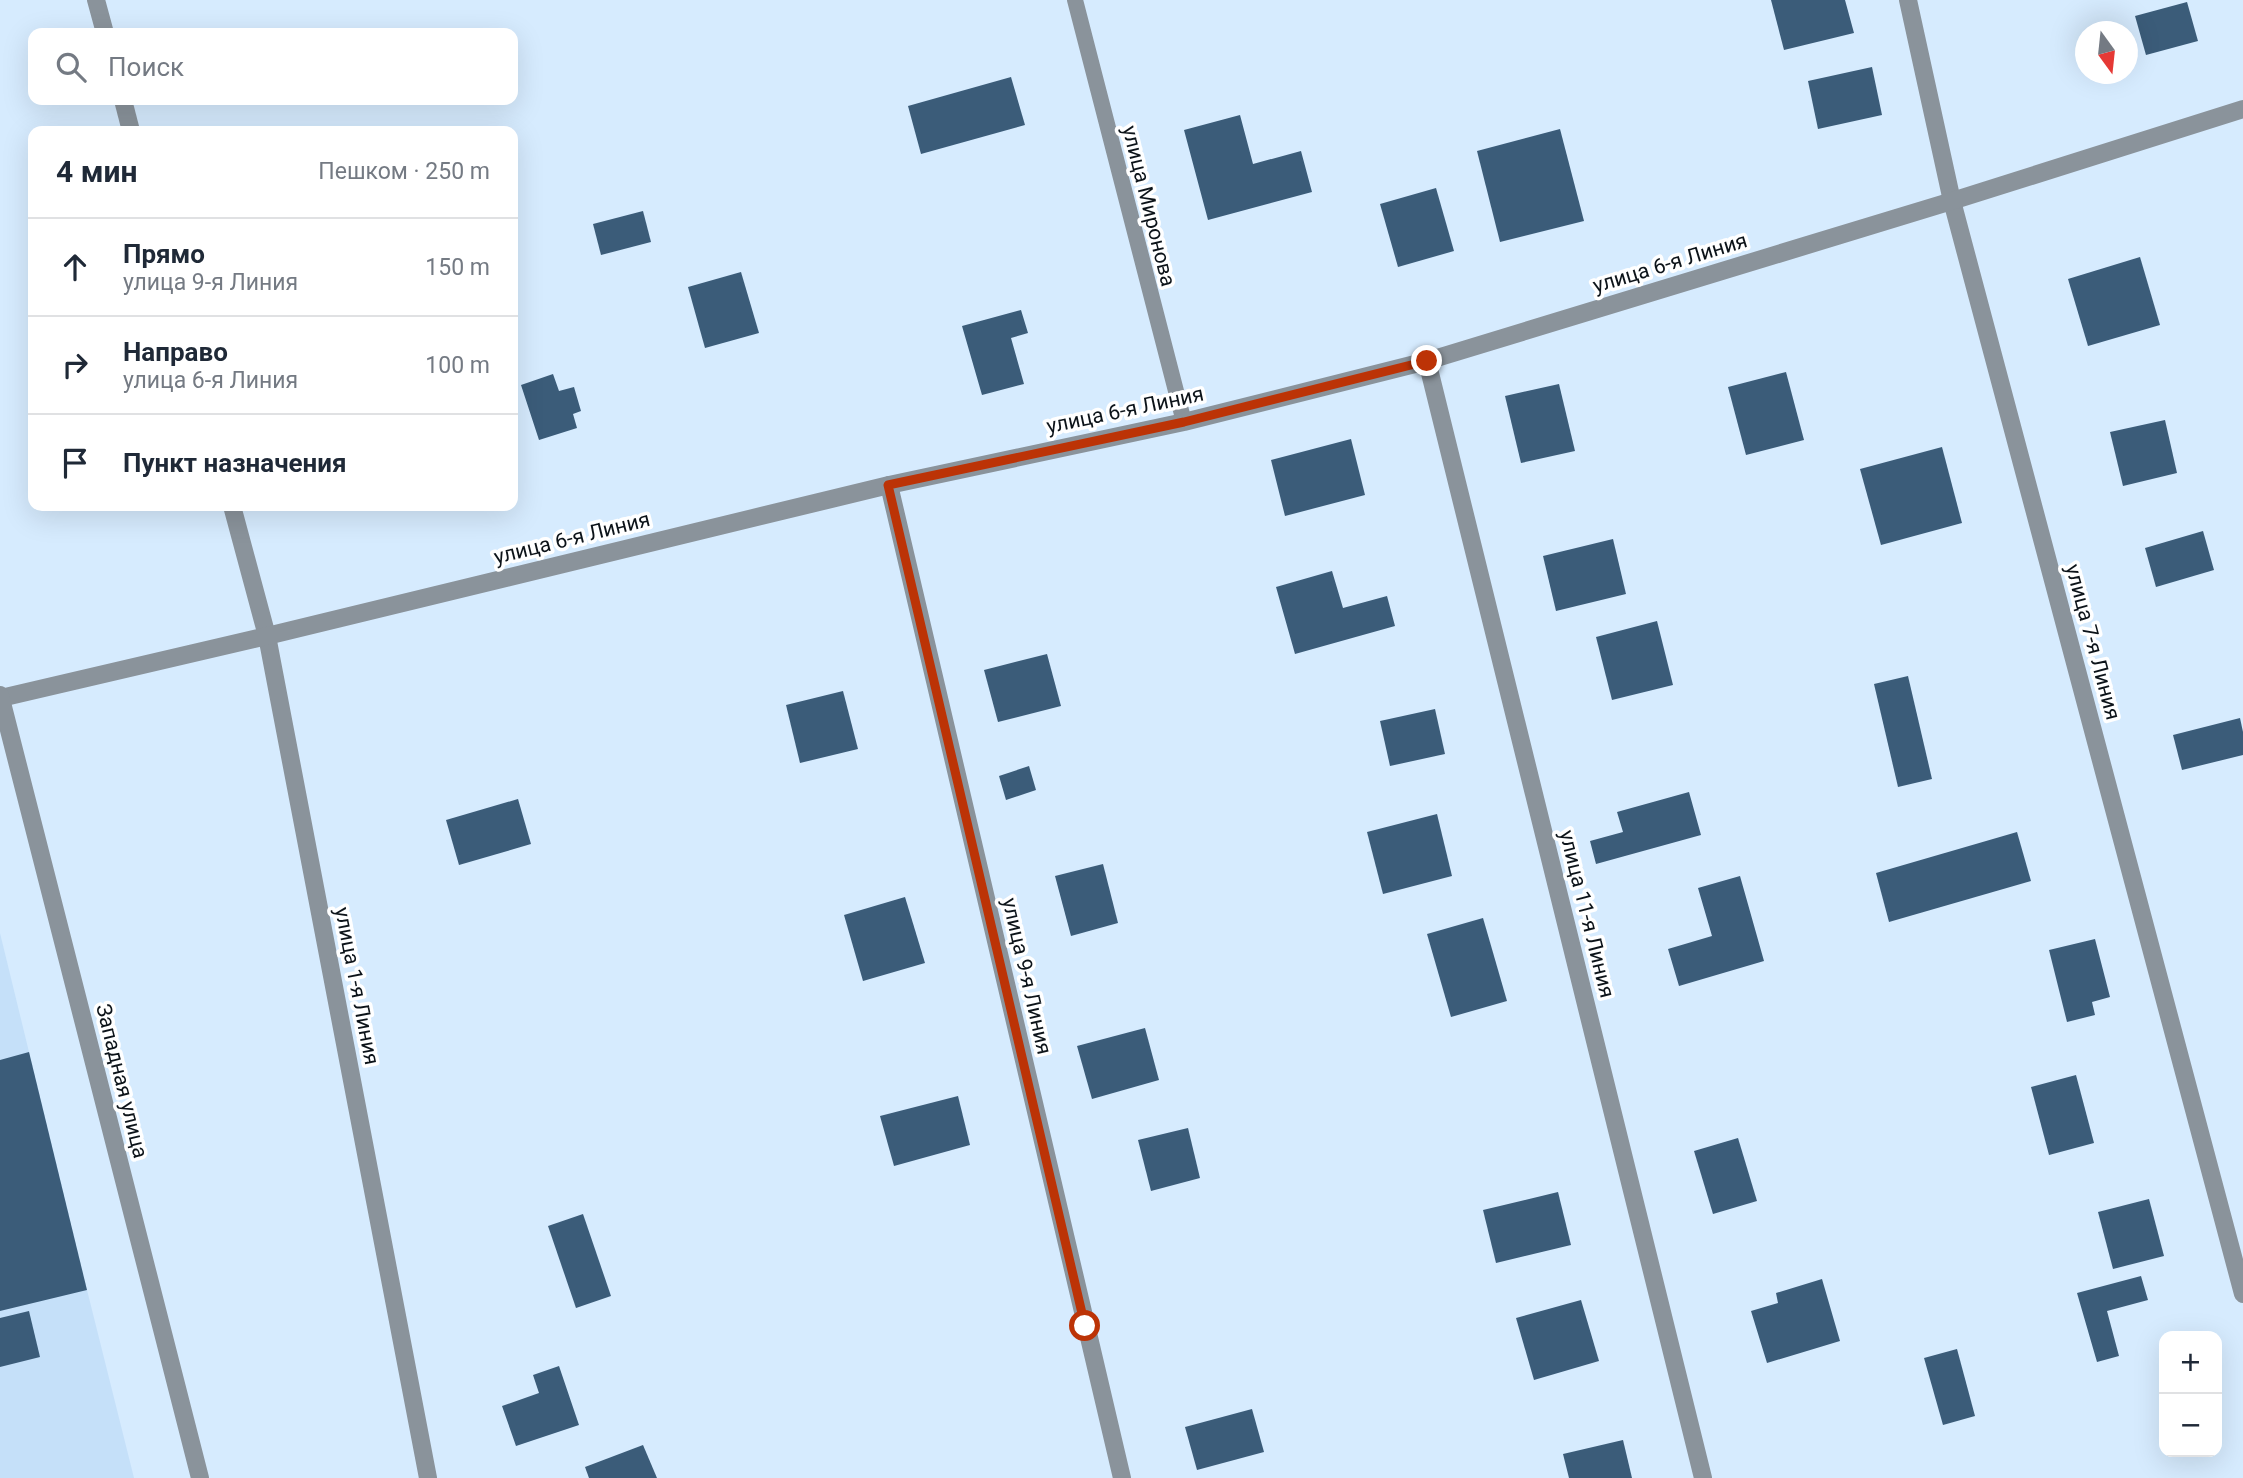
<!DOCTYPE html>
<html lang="ru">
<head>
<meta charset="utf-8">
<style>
  :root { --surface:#fff; --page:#f2f2f3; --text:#1f2937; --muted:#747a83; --line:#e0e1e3 }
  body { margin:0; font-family:Roboto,sans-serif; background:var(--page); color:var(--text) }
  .controls { position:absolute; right:21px; bottom:21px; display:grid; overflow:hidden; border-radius:14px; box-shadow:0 7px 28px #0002 }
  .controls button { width:63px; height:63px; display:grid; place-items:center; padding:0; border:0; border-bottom:2px solid var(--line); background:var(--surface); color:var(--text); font:35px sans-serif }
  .compass { position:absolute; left:2075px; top:21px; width:63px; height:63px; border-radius:50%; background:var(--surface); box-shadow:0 7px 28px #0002; rotate:165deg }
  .stop { position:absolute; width:21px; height:21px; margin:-16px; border:5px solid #bc3306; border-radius:50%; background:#fff }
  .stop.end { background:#bc3306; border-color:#fff; box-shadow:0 2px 7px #0008 }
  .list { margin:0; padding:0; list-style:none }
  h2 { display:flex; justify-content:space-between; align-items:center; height:91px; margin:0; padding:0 28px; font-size:30px }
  h2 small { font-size:23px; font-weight:400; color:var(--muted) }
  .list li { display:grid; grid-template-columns:46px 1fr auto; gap:21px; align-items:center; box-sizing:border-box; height:98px; padding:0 28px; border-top:2px solid var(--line) }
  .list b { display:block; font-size:26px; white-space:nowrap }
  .list p { margin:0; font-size:23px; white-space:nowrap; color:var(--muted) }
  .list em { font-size:23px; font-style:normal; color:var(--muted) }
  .icon { flex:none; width:38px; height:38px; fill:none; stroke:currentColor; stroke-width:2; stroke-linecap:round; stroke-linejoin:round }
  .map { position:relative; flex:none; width:2243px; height:1478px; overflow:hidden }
  .search { position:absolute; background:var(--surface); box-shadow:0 7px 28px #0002; left:28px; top:28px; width:490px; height:77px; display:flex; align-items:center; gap:18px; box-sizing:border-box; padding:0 24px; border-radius:14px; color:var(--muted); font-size:26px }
  .panel { position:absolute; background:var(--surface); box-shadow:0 7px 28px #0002; left:28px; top:126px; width:490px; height:385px; border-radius:14px }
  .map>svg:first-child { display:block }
  .built { fill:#c5e0f9 }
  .building { fill:#3b5c79 }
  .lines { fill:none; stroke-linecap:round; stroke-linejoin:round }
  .service { stroke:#8a939b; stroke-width:16 }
  .minor { stroke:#8a939b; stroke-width:18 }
  .tertiary { stroke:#8a939b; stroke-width:18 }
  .route { stroke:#bc3306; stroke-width:9 }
  .labels { text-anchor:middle; stroke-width:7; stroke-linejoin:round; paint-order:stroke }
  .street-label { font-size:21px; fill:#0c1319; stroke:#fff }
</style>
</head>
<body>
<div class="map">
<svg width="2243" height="1478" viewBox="0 0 2243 1478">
  <rect width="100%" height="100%" fill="#d6ebfe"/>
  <!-- built -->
  <polygon class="built" points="0,933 87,1290 134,1478 0,1478"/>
  <!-- building -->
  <g class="building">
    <polygon points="1771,0 1845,0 1854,33 1784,50"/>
    <polygon points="2187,2 2198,41 2146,55 2135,16"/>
    <polygon points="1872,67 1882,115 1818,129 1808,81"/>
    <polygon points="1011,77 1025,125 921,154 908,106"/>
    <polygon points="1240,115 1253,164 1301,151 1312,192 1208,220 1184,130"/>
    <polygon points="1560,129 1584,221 1500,242 1477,151"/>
    <polygon points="1436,188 1454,251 1398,267 1380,204"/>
    <polygon points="643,211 651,242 601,255 593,224"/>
    <polygon points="2140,257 2160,325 2088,346 2068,279"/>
    <polygon points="741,272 759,333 705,348 688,287"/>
    <polygon points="1021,310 1028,333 1011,338 1024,384 982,395 962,326"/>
    <polygon points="1786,372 1804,440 1746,455 1728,387"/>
    <polygon points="553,374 559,391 574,387 581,411 573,414 577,428 539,440 521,385"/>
    <polygon points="1559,384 1575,451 1521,463 1505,396"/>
    <polygon points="2165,420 2177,473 2123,486 2110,432"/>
    <polygon points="1351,439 1365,495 1285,516 1271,460"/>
    <polygon points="1942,447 1962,523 1881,545 1860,469"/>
    <polygon points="2203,531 2214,570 2156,587 2145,548"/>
    <polygon points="1613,539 1626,594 1556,611 1543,556"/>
    <polygon points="1332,571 1343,608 1387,596 1395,626 1295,654 1276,587"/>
    <polygon points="1657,621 1673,685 1612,700 1596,637"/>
    <polygon points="1047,654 1061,706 998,722 984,670"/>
    <polygon points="1908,676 1932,779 1898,787 1874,684"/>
    <polygon points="843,691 858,749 800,763 786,705"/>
    <polygon points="1435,709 1445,754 1390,766 1380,721"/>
    <polygon points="2240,718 2243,732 2243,755 2182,770 2173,735"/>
    <polygon points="1029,766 1036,790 1006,800 999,776"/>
    <polygon points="1689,792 1701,835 1596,864 1590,841 1623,832 1617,812"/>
    <polygon points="518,799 531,844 459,865 446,820"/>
    <polygon points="1437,814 1452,876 1383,894 1367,832"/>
    <polygon points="2017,832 2031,881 1889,922 1876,873"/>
    <polygon points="1103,864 1118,923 1071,936 1055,876"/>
    <polygon points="1740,876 1764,961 1679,986 1668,949 1712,936 1698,888"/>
    <polygon points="905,897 925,963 863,981 844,915"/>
    <polygon points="1483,918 1507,1001 1451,1017 1427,934"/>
    <polygon points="2095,939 2110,997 2092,1002 2095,1015 2067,1022 2049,950"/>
    <polygon points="1145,1028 1159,1080 1092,1099 1077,1046"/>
    <polygon points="29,1052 87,1290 0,1311 0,1060"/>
    <polygon points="2076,1075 2094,1143 2049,1155 2031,1087"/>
    <polygon points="958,1096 970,1145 894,1166 880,1116"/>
    <polygon points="1188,1128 1200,1178 1151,1191 1138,1140"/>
    <polygon points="1738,1138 1757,1201 1713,1214 1694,1151"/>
    <polygon points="1558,1192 1571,1245 1496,1263 1483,1210"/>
    <polygon points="2149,1199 2164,1256 2113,1269 2098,1212"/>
    <polygon points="583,1214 611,1296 576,1308 548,1226"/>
    <polygon points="2141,1276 2148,1300 2107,1311 2119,1356 2097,1362 2077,1293"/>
    <polygon points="1822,1279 1840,1341 1767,1363 1751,1311 1778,1303 1776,1293"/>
    <polygon points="1581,1300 1599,1361 1534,1380 1516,1318"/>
    <polygon points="29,1311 40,1357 0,1367 0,1318"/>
    <polygon points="1957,1349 1975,1416 1943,1425 1924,1358"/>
    <polygon points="559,1366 579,1425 516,1446 502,1406 539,1393 533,1375"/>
    <polygon points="1252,1409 1264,1452 1197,1470 1185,1427"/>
    <polygon points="1623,1440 1632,1478 1569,1478 1563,1454"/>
    <polygon points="643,1445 657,1478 589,1478 585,1467"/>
  </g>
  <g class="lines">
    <!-- service -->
    <polyline class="service" points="1075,0 1184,422"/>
    <!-- minor -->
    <g class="minor">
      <polyline points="96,0 105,33"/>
      <polyline points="1908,0 1952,201 2243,1294"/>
      <polyline points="123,100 131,131"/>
      <polyline points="1427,361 1703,1478"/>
      <polyline points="889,485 1122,1478"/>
      <polyline points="232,506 267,636 428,1478"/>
      <polyline points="1,698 267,636 889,485 1184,422 1427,361 1952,201 2243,109"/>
    </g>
    <!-- tertiary -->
    <polyline class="tertiary" points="0,695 200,1478"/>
  </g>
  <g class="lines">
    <!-- route -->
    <polyline class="route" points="1085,1326 888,485 1184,422 1427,361"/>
  </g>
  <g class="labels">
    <!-- street labels -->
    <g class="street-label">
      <text transform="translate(1149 206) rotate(76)" y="7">улица Миронова</text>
      <text transform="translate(1670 263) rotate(-17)" y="7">улица 6-я Линия</text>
      <text transform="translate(1125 410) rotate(-12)" y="7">улица 6-я Линия</text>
      <text transform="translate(572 538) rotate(-14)" y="7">улица 6-я Линия</text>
      <text transform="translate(2093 642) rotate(75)" y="7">улица 7-я Линия</text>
      <text transform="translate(1587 914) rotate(76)" y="7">улица 11-я Линия</text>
      <text transform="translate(1027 976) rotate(77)" y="7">улица 9-я Линия</text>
      <text transform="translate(357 986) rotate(79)" y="7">улица 1-я Линия</text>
      <text transform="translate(122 1081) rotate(76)" y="7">Западная улица</text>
    </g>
  </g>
</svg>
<div class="controls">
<button>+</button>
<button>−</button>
</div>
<svg class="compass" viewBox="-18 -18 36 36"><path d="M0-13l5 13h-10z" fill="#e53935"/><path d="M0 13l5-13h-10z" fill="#747a83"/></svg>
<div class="stop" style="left:1085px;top:1326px"></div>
<div class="stop end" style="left:1427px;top:361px"></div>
<div class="search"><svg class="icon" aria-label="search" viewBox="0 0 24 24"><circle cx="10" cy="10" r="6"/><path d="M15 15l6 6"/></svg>Поиск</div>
<section class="panel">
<h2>4 мин<small>Пешком · 250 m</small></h2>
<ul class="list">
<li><svg class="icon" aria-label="ahead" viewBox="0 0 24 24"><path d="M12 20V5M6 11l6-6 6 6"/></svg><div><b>Прямо</b><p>улица 9-я Линия</p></div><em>150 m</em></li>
<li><svg class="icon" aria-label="right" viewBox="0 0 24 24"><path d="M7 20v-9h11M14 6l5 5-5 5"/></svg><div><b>Направо</b><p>улица 6-я Линия</p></div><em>100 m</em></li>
<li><svg class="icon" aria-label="arrive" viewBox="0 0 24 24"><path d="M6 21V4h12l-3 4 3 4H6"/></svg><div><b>Пункт назначения</b></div></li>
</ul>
</section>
</div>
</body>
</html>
